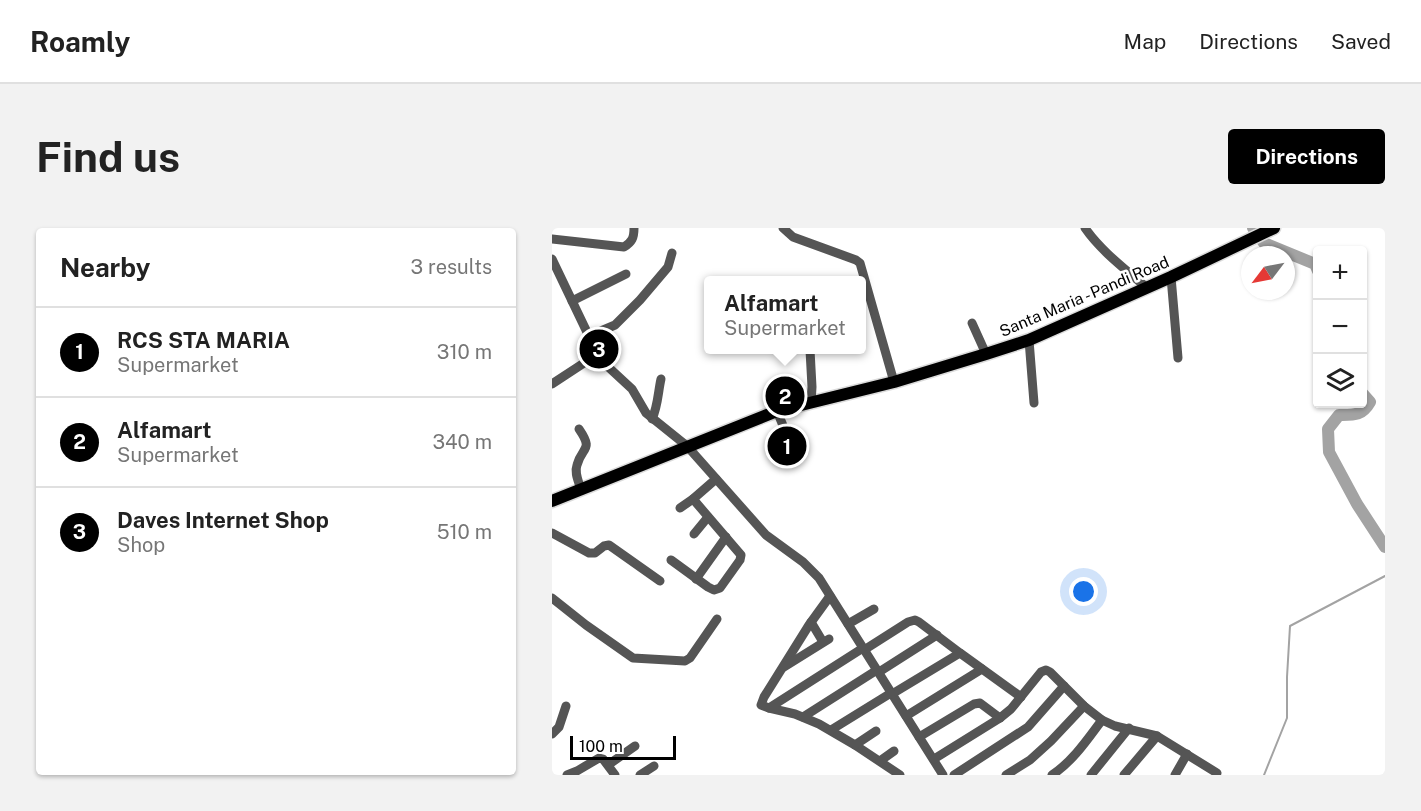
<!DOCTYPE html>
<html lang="en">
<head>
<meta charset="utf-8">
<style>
  :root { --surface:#fff; --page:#f2f2f2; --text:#222; --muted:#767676; --line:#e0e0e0; --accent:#000 }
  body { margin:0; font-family:"Public Sans",sans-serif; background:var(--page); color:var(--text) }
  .controls { position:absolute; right:18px; top:18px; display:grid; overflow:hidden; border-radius:6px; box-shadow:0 2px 4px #0004 }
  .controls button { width:54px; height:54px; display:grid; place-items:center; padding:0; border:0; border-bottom:2px solid var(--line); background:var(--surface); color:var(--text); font:30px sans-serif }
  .compass { position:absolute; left:689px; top:18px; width:54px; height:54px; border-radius:50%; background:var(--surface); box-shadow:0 2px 4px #0004; rotate:238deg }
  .scale { position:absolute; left:18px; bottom:15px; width:106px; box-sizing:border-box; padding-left:6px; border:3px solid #000; border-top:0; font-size:16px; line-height:21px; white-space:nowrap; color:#000; -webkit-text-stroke:4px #fff; paint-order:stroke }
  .you { position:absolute; left:532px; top:364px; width:21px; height:21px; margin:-15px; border:4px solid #fff; border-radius:50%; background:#1a73e8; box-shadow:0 0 0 9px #1a73e833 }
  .badge { display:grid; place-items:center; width:39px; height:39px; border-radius:50%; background:var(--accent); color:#fff; font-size:20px; font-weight:700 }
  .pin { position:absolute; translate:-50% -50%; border:3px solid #fff; box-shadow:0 2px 6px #0006 }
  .popup { position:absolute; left:152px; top:48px; width:162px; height:78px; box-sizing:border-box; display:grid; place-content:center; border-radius:6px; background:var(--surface); filter:drop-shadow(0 2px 4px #0005); font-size:20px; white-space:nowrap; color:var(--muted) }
  .popup b { font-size:22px; color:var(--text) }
  .popup::after { content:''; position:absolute; left:50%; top:100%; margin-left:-12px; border:12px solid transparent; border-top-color:var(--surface) }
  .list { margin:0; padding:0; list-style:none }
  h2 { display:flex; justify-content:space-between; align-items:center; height:78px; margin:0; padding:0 24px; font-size:26px }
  h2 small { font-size:20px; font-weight:400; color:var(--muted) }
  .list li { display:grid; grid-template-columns:39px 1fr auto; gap:18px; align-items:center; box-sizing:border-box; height:90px; padding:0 24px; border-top:2px solid var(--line) }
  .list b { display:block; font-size:22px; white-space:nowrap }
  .list p { margin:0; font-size:20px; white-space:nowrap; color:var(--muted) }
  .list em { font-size:20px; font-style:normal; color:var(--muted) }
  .icon { flex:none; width:33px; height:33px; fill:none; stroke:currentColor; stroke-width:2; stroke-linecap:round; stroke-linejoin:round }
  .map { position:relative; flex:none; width:833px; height:547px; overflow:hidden; border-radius:6px }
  header { display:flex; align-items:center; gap:36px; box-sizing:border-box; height:84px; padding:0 30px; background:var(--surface); border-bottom:2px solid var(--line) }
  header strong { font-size:28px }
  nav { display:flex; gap:33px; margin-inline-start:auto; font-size:21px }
  .intro { display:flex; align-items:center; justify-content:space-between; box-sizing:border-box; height:144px; padding:0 36px }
  h1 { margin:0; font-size:42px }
  .button { padding:15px 27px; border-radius:6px; background:var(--accent); color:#fff; font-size:21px; font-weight:700 }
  main { display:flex; gap:36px; padding:0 36px }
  aside { flex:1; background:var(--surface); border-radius:6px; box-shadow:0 2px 4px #0004 }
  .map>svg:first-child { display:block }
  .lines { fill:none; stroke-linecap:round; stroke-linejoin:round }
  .stream { stroke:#a3a3a3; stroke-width:2 }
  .river { stroke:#a3a3a3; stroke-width:12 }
  .major-casing { stroke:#dbdbdb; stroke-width:15 }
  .minor { stroke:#555; stroke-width:9 }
  .major { stroke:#000; stroke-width:12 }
  .labels { text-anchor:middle; stroke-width:5; stroke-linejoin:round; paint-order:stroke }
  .street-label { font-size:16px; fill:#000; stroke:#fff }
</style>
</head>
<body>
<header>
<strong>Roamly</strong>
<nav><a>Map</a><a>Directions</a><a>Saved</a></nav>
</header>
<div class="intro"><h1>Find us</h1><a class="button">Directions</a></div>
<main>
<aside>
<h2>Nearby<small>3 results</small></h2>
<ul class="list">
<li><span class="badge">1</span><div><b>RCS STA MARIA</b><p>Supermarket</p></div><em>310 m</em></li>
<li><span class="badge">2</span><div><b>Alfamart</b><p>Supermarket</p></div><em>340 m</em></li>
<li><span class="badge">3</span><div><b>Daves Internet Shop</b><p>Shop</p></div><em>510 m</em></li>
</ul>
</aside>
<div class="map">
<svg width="833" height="547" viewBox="0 0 833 547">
  <rect width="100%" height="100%" fill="#fff"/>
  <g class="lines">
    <!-- stream -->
    <polyline class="stream" points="712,547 735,490 735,449 738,398 833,348"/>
    <!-- river -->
    <g class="river">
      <polyline points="701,0 712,15 763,36 766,43"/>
      <path d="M 810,165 L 818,174 C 810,188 802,187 787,187 L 776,201 L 777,224 L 805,276 L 833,319"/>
    </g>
    <!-- major casing -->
    <g class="major-casing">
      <polyline id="major" points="0,273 225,183 342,154 434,126 477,112 619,49 722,0"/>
    </g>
    <!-- minor -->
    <g class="minor">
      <polyline points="231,0 241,9 304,32 308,35 342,154"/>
      <path d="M 533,0 C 549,23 573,41 594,59"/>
      <path d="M 0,11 L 72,19 C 80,14 82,10 82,0"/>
      <polyline points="0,31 44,123 53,136 80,161 94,185 135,218 214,307 251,334 267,350 391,547"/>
      <polyline points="619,49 626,130"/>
      <polyline points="20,73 74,46"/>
      <polyline points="420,95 434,126"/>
      <polyline points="37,108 63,97 88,72 116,39 120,25"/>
      <polyline points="477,112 482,175"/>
      <polyline points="258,122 260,159 259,175"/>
      <polyline points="0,156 35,133 44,123"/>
      <polyline points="225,183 232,200 247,222"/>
      <path d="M 100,191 C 106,178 106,164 109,151"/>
      <path d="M 27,201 C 42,223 30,218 25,237 C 22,245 27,254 29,262"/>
      <polyline points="128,280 141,271 164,251"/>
      <polyline points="0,305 37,325 43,325 52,318 57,317 108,353"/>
      <polyline points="142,306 156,289"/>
      <polyline points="119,332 156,359 162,362 168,360 188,332 189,327 141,271"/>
      <polyline points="144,351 174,309"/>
      <polyline points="278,368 257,397 212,469 209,477 217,480 243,486 267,496 303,517 348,547"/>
      <polyline points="0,370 34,397 81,430 133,433 138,430 165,391"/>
      <polyline points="259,394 271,414"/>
      <polyline points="296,396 322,381"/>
      <polyline points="312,422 356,394 363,392 367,394 408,425 469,469"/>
      <polyline points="232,439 277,411"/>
      <polyline points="327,444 385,407"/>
      <polyline points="340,466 408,425"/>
      <polyline points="217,480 311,420"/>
      <polyline points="354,488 430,441"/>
      <polyline points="251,489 325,442"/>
      <polyline points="279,502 339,465"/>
      <polyline points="0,506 7,499 14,478"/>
      <polyline points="367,509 422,476 428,475 448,490"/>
      <polyline points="303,517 324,503"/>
      <polyline points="382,531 448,490 459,481 489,444 494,442 498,444 532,478 550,492 563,498 605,508 665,545"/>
      <polyline points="328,533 342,523"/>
      <polyline points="56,537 83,518"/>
      <polyline points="15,547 25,543 47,530 51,531 63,547"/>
      <polyline points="88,547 102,538"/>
      <polyline points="402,547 476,499 512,458"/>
      <polyline points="454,547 478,532 499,513 532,478"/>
      <path d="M 500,547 C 521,533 535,512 550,492"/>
      <polyline points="539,547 577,500"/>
      <polyline points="572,547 605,508"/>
      <polyline points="623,547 635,526"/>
    </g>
    <!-- major -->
    <use href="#major" class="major"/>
  </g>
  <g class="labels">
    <!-- street labels -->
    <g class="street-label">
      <text transform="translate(532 68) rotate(-23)" y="6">Santa Maria - Pandi Road</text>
    </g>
  </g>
</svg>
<div class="controls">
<button>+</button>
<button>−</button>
<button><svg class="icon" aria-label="layers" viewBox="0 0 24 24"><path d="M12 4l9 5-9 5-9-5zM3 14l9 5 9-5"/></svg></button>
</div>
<svg class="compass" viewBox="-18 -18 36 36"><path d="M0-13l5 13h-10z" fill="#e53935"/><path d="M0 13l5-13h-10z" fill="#767676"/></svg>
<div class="scale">100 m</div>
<div class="you"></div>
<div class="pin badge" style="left:235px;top:218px">1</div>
<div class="pin badge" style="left:233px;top:168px">2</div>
<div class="popup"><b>Alfamart</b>Supermarket</div>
<div class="pin badge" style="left:47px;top:121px">3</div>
</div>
</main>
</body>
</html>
